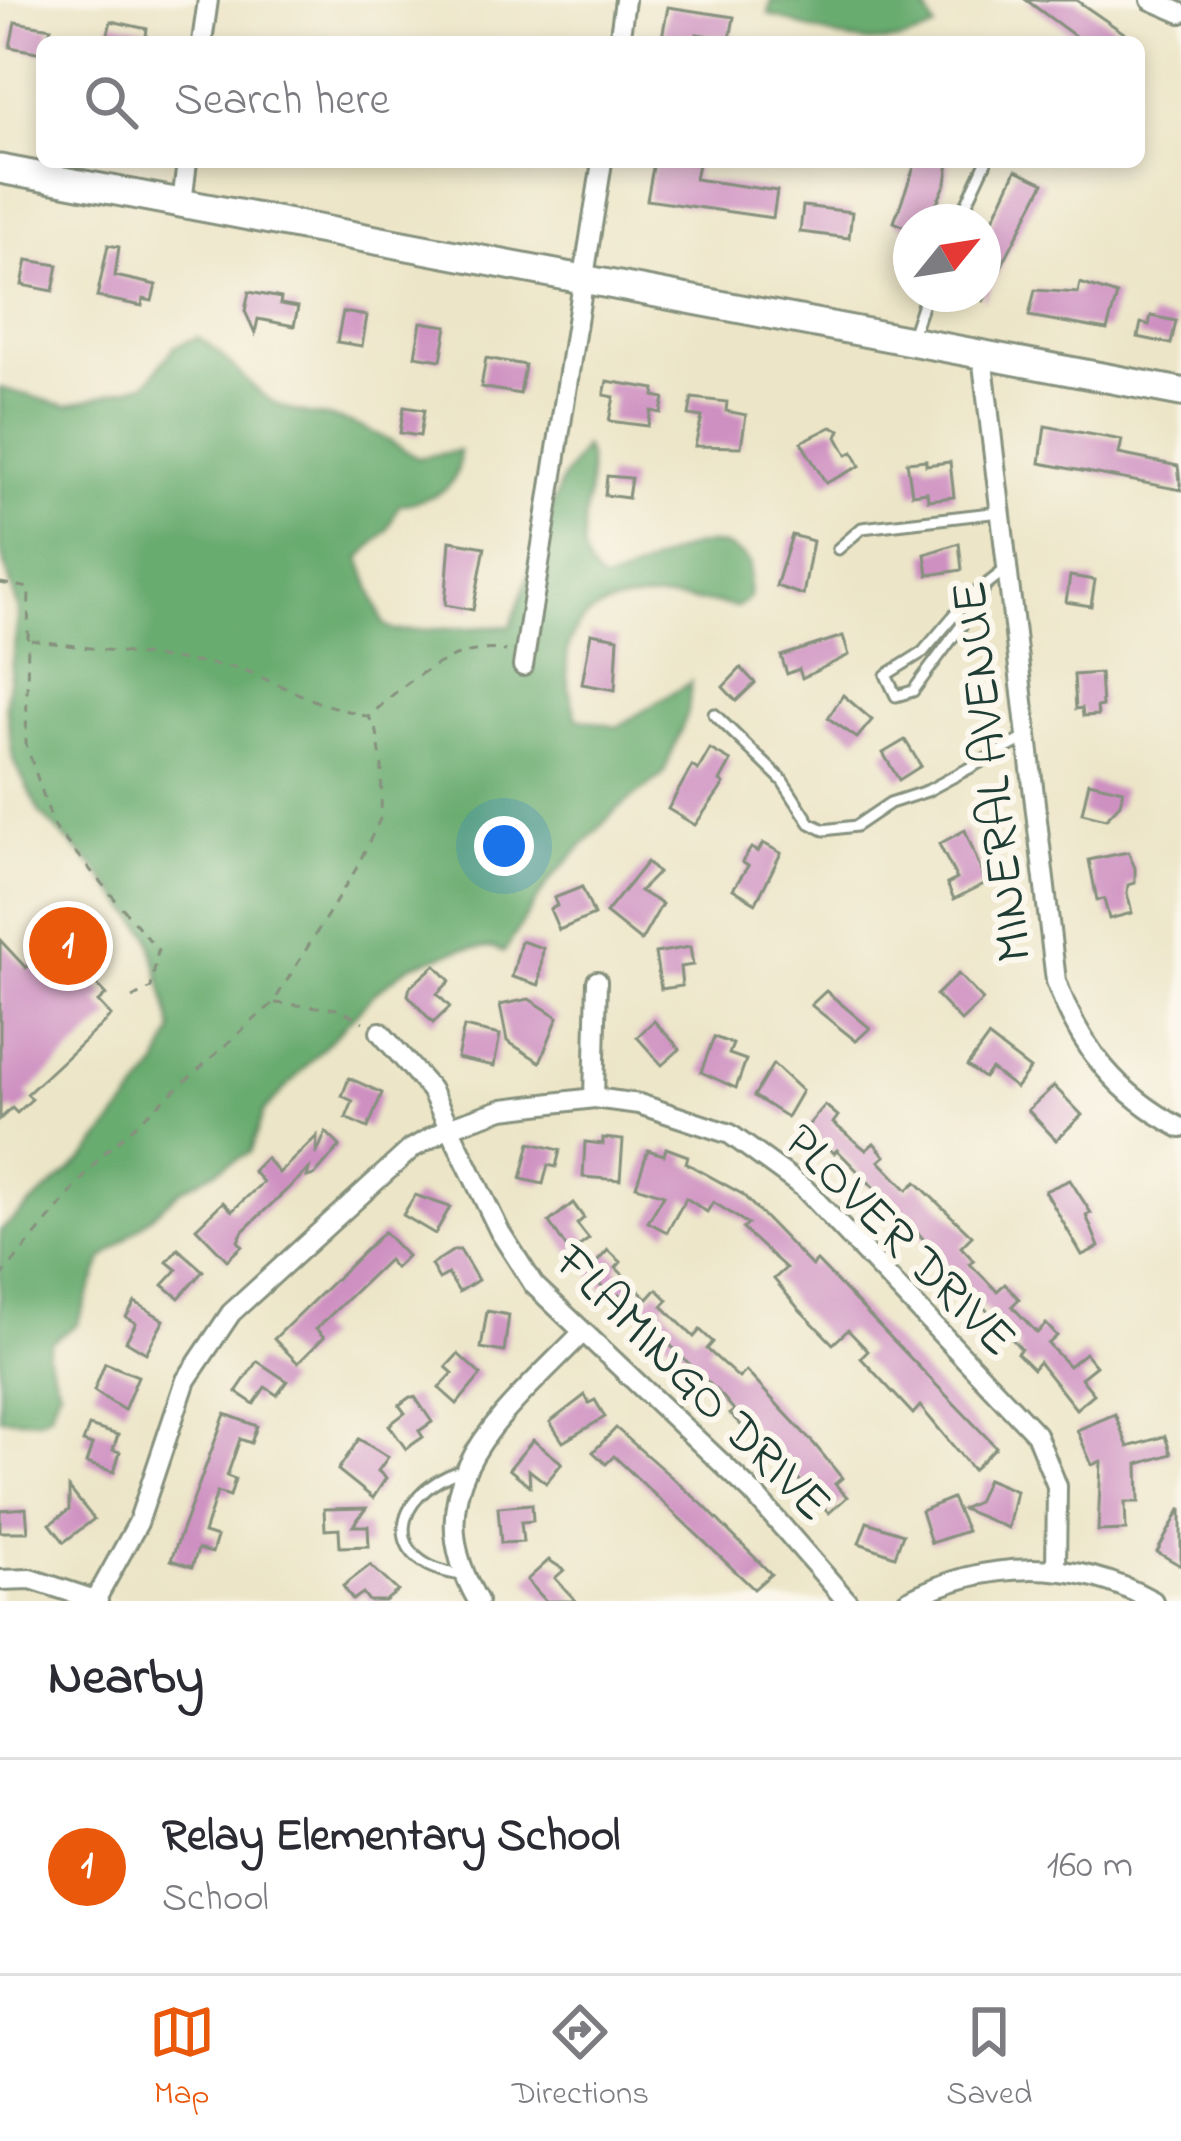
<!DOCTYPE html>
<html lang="en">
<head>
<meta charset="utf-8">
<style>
  :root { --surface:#fff; --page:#f7f7f7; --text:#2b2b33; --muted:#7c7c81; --line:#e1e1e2; --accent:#ea580c }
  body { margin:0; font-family:"Indie Flower",sans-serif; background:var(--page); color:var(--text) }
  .compass { position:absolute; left:893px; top:204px; width:108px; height:108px; border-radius:50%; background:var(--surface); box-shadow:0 6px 18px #0003; rotate:60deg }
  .you { position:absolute; left:504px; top:846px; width:42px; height:42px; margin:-30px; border:9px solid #fff; border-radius:50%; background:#1a73e8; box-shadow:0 0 0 18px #1a73e833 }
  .badge { display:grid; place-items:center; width:78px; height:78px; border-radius:50%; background:var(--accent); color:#fff; font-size:39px; font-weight:700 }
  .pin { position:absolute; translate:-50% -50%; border:6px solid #fff; box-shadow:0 3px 12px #0006 }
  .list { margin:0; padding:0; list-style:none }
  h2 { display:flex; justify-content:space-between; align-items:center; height:156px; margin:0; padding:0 48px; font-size:51px }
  h2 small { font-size:39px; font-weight:400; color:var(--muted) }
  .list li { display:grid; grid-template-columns:78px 1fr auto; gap:36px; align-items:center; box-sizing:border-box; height:216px; padding:0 48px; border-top:3px solid var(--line) }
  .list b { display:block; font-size:45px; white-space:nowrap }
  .list p { margin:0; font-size:39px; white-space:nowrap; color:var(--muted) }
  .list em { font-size:39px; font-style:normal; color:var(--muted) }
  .icon { flex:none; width:66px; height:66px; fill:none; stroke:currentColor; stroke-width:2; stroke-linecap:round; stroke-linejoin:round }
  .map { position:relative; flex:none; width:1181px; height:1601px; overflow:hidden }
  .search { position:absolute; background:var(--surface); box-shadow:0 6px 18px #0003; left:36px; right:36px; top:36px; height:132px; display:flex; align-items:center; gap:30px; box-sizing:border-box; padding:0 42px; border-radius:18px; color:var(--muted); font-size:45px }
  .sheet { height:372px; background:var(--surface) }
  nav { display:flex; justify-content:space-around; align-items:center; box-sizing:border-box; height:168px; border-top:3px solid var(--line); background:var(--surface); font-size:33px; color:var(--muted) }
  nav a { display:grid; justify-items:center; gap:6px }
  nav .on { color:var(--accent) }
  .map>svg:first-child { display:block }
  .forest { fill:#69ac70; stroke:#447452; stroke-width:3 }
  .building { fill:#ce8fc1 }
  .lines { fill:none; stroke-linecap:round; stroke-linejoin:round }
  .lane-casing { stroke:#86917e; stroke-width:15 }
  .street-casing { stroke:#86917e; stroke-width:24 }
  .secondary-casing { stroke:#86917e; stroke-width:33 }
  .path { stroke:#86917e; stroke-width:3; stroke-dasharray:9 9; stroke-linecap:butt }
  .lane { stroke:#fff; stroke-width:9 }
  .street { stroke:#fff; stroke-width:18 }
  .secondary { stroke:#fff; stroke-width:27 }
  .labels { text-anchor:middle; stroke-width:12; stroke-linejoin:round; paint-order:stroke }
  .street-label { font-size:51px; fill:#1f3d34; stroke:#fbf7ec }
</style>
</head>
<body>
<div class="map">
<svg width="1181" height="1601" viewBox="0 0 1181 1601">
  <rect width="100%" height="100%" fill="#fbf7ec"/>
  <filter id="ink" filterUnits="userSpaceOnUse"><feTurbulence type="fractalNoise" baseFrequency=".00833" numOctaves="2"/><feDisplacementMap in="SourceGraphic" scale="24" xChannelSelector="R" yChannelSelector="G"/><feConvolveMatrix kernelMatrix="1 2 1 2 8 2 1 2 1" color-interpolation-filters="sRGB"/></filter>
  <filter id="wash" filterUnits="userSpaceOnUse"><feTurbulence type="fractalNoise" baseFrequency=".004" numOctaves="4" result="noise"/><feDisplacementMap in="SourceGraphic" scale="48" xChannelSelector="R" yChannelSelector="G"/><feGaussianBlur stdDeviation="2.7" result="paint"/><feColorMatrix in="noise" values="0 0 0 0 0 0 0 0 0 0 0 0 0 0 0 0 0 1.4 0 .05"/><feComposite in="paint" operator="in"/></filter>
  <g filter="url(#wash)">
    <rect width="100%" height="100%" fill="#ece5c7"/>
    <!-- forest -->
    <g class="forest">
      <path d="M 771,0 L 921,0 L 935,28 C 879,58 825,34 769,14 Z"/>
      <path d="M 198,337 C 231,357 249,393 285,408 C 302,415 323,415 341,420 C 369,428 393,442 417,458 L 459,451 C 462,491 432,499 399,505 L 388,529 L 360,558 L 383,623 L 394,631 L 511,626 L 561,482 L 584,447 C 605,484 559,552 603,582 C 650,574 706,514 750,563 L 749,599 L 737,607 C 646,590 531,585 577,718 L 617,727 L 691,682 L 688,712 L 663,775 L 616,810 L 549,881 L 504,952 L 492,947 L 461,949 L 409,966 L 375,993 L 264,1111 L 250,1152 L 181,1190 L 102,1260 L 77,1324 L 51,1342 L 47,1354 L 59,1389 L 50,1413 L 39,1420 L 0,1418 L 0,1231 L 86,1157 L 158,1066 L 173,1031 L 149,935 L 98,871 L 40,813 L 13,759 L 6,704 L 19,611 L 0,549 L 0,388 L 67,406 L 147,383 L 174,347 Z"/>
    </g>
    <g id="blocks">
      <!-- building -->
      <g class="building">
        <polygon points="1026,0 1076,0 1137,42 1083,42"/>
        <polygon points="668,7 734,17 730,39 697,34 695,42 661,42"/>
        <polygon points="111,21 147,29 145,42 106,42"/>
        <polygon points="15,22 51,28 42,53 10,47"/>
        <polygon points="654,162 698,164 695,179 777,191 773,218 647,200"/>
        <polygon points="916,162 949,162 946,183 928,222 911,222 911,230 894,222"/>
        <polygon points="1016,170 1044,183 983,302 983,225 989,228"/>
        <polygon points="803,206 852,212 849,238 800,232"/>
        <polygon points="108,245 119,247 115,276 156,285 152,301 143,299 142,306 97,297"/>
        <polygon points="27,260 58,265 53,291 22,285"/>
        <polygon points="1080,283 1117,295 1107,330 1029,316 1035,290 1078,293"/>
        <polygon points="249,292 281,298 280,304 298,307 294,326 258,319 255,333 245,311"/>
        <polygon points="343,312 367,316 362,346 337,342"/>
        <polygon points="1151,316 1176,321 1171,344 1138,337 1141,323 1149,325"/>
        <polygon points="421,322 447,326 441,360 415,356"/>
        <polygon points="486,358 525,365 520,394 481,387"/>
        <polygon points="607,381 655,389 654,396 664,398 661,413 651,411 648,426 609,421 614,397 604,395"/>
        <polygon points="692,398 727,402 726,411 746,415 741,447 695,446 702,417 689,415"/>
        <polygon points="404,407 424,410 420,436 400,433"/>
        <polygon points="1045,426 1122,440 1119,454 1178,466 1181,490 1040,463"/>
        <polygon points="831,427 840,430 837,437 847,455 853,452 860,466 826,483 801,442"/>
        <polygon points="926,460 926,465 950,462 954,497 928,500 927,492 912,494 907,462"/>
        <polygon points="607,476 631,478 628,498 605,495"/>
        <polygon points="792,535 813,541 803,595 776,586"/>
        <polygon points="450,541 485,547 473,610 445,605"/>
        <polygon points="959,543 962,570 928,575 925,554"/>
        <polygon points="1070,576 1095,580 1091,606 1066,602"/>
        <polygon points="591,633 618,638 615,690 582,684"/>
        <polygon points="843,636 849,655 802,678 799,669 787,674 781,656"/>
        <polygon points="741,668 755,683 736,701 723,687"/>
        <polygon points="1100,673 1102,706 1097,707 1098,715 1083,716 1082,708 1076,709 1074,675"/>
        <polygon points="843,695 872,720 857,738 828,718"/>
        <polygon points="905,740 921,766 899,780 883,753"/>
        <polygon points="710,749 731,761 720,781 724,784 695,825 668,809 692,766 698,770"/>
        <polygon points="1089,782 1123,790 1120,804 1106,819 1082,813"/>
        <polygon points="965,830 986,883 954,899 947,884 957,879 939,844"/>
        <polygon points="763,843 781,853 756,903 733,889 748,866 742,862 751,848 758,852"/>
        <polygon points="1128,852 1135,868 1135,883 1128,885 1127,893 1132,913 1109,919 1104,899 1097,900 1089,860"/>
        <polygon points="647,862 658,873 640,891 662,904 641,941 606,913"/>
        <polygon points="582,887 594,915 559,930 550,909 557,906 554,898"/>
        <polygon points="0,940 26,968 40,955 45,961 61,946 106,995 98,1002 111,1016 27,1094 32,1099 17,1113 12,1108 0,1119"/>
        <polygon points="521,941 543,948 539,985 512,977"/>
        <polygon points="690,947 693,965 680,967 682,986 661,989 655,953"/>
        <polygon points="435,965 450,981 437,994 450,1007 433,1023 408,995 410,987"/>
        <polygon points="958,974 983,1000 961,1021 936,995"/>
        <polygon points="826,991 870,1028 856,1041 811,1005"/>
        <polygon points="529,999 558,1017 540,1062 507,1041 500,1005"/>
        <polygon points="654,1021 680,1049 662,1065 637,1037"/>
        <polygon points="464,1027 500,1035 494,1066 457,1058"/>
        <polygon points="714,1037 733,1044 729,1054 746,1060 736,1088 701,1072"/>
        <polygon points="988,1037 1030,1069 1016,1088 991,1069 984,1078 967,1066"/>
        <polygon points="773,1064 802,1091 787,1117 754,1096"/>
        <polygon points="349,1078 382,1093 368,1128 346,1118 353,1101 342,1096"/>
        <polygon points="1054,1086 1082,1115 1056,1140 1028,1110"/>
        <polygon points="825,1105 838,1116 833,1123 866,1150 874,1143 885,1156 879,1161 907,1190 916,1182 972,1236 961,1247 974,1261 970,1264 997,1291 1005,1284 1019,1299 1012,1306 1037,1333 1046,1324 1057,1336 1048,1344 1069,1366 1085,1353 1096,1366 1081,1378 1094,1394 1076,1409 1039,1362 1033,1369 1017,1353 1021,1349 918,1233 837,1150 834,1153 805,1129"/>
        <polygon points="326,1132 340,1146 315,1175 307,1177 309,1169 243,1231 238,1241 242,1246 227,1260 196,1228 223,1202 232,1211 263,1182 253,1171 266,1158 279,1173 317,1136 316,1155"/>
        <polygon points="603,1138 623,1140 620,1180 583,1177 585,1142 603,1144"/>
        <polygon points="530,1143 560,1150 556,1167 548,1165 543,1184 521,1179"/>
        <polygon points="666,1148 688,1156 686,1163 742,1194 812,1266 817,1261 996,1447 973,1470 920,1406 913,1414 861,1358 868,1351 848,1330 833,1344 798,1308 774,1279 786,1268 743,1229 748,1224 713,1202 707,1212 686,1198 667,1232 648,1222 664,1195 636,1186 648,1150 664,1155"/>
        <polygon points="1070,1180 1091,1213 1086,1215 1099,1247 1082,1255 1045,1191"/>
        <polygon points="415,1195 450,1207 435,1234 403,1215"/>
        <polygon points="573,1203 584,1218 577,1224 589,1239 570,1253 549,1222"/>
        <polygon points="384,1232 407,1256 395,1268 388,1260 316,1329 324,1337 298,1363 274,1339"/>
        <polygon points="178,1249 203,1271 179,1298 163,1285 177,1270 167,1262"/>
        <polygon points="454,1250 460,1250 478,1280 459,1292 448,1274 439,1279 431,1265"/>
        <polygon points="608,1250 621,1262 616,1268 648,1299 657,1289 668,1300 662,1306 694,1337 700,1330 713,1342 707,1349 739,1378 746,1371 815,1445 842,1478 835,1484 847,1497 829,1513 749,1424 744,1428 730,1414 734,1410 723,1397 619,1295 614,1299 588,1272"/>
        <polygon points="135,1302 164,1320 146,1353 126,1341 136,1323 126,1317"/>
        <polygon points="487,1311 509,1315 504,1352 481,1348"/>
        <polygon points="458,1354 481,1375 457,1404 439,1388 453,1373 446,1367"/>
        <polygon points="257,1361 287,1381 277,1395 265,1387 254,1404 236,1392"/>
        <polygon points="105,1363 138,1376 124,1410 94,1391"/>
        <polygon points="585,1395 589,1403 595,1400 605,1417 563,1442 550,1422"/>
        <polygon points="410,1397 415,1397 432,1422 419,1431 423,1437 406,1449 389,1425 405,1413 399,1405"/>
        <polygon points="225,1414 257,1426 251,1443 240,1439 227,1476 235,1479 230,1496 217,1492 204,1533 217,1537 212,1553 198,1549 192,1567 171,1560"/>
        <polygon points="1115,1414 1128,1447 1165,1436 1171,1454 1138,1464 1139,1502 1125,1502 1126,1530 1098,1531 1101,1461 1092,1465 1077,1430"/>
        <polygon points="89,1426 118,1435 113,1450 120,1452 114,1472 86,1463 92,1445 83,1442"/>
        <polygon points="616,1428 703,1505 771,1574 754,1589 614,1456 606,1464 593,1452"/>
        <polygon points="359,1439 388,1457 378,1471 386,1478 373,1498 338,1470"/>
        <polygon points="533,1440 562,1463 546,1483 529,1470 530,1486 509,1469"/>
        <polygon points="987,1479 1016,1491 1008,1528 962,1509 977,1502"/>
        <polygon points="69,1488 94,1519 64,1542 50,1524 69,1510"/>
        <polygon points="952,1498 967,1531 931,1543 921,1511"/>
        <polygon points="532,1504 533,1521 521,1522 523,1542 501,1543 498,1507"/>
        <polygon points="26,1508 28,1532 0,1532 0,1510"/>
        <polygon points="366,1508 353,1526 368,1526 369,1546 340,1547 339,1529 325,1530 324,1509"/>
        <polygon points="1181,1508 1181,1566 1157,1552"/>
        <polygon points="867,1522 903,1534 895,1556 859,1543"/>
        <polygon points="549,1560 564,1570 555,1578 576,1601 546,1601 527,1580"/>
        <polygon points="370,1565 398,1591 385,1601 369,1601 363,1593 353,1600 343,1586"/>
      </g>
    </g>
  </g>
  <g filter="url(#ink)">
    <use href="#blocks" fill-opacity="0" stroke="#86917e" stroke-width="3"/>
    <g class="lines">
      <!-- lane casing -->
      <g class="lane-casing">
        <g id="lane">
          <polyline points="958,222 986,162"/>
          <polyline points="912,336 926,294"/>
          <polyline points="838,549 862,528 1000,512"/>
          <polyline points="985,586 979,602 913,691 896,696 886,675 923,652 968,599 1006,569"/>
          <polyline points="714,714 782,780 810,823 824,830 856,826 890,803 927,791 1025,738"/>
          <path d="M 463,1470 C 388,1494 381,1566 463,1575"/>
        </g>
      </g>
      <!-- street casing -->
      <g class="street-casing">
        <g id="street">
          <polyline points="1151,0 1181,13"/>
          <polyline points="202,42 208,0"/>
          <polyline points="619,42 625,0"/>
          <polyline points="182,203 187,162"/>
          <path d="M 982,355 L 1056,981 C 1080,1048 1118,1095 1181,1128"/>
          <polyline points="523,666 602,162"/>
          <polyline points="380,1032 431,1090 500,1232 534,1285 753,1493 847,1601"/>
          <polyline points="594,1098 597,981"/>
          <polyline points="0,1580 31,1579 98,1601"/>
          <polyline points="96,1599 138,1523 186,1380 231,1313 411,1149 450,1127 503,1109 594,1098 639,1104 730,1134 804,1188 1036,1434 1057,1486 1056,1569"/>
          <path d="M 478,1601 C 409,1482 506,1412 583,1332"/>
          <path d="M 907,1601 C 985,1559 1075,1558 1153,1601"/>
        </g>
      </g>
      <!-- secondary casing -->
      <g class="secondary-casing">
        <polyline id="secondary" points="0,169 1181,392"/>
      </g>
      <!-- path -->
      <g class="path">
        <polyline points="0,583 29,588 26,744 54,827 158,950 151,988 132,998"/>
        <path d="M 31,640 L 240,668 L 320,703 L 369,717 C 402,684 454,641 506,651"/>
        <polyline points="275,1003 339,1009 363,1022"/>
        <polyline points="0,1278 103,1154 273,1003 356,869 381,817 382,766 377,732 369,717"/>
      </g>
      <!-- lane -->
      <use href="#lane" class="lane"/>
      <!-- street -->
      <use href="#street" class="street"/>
      <!-- secondary -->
      <use href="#secondary" class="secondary"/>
    </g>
  </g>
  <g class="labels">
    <!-- street labels -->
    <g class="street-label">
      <text transform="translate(989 772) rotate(-97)" y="18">MINERAL AVENUE</text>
      <text transform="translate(902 1238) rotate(45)" y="18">PLOVER DRIVE</text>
      <text transform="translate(695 1381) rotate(45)" y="18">FLAMINGO DRIVE</text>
    </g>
  </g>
</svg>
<svg class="compass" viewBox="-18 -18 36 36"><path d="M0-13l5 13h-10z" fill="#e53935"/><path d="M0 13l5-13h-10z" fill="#7c7c81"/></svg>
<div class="you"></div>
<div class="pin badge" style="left:68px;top:946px">1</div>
<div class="search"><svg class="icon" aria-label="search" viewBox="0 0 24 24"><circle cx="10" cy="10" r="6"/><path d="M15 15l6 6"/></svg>Search here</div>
</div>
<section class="sheet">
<h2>Nearby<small></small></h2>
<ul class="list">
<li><span class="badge">1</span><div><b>Relay Elementary School</b><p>School</p></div><em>160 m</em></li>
</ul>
</section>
<nav>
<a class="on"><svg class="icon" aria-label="map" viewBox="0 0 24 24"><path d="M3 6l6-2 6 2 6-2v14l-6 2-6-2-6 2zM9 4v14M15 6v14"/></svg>Map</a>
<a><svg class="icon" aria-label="directions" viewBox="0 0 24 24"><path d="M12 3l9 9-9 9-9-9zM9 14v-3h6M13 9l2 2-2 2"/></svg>Directions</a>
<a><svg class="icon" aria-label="saved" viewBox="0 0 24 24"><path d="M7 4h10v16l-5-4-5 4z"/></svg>Saved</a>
</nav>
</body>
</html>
